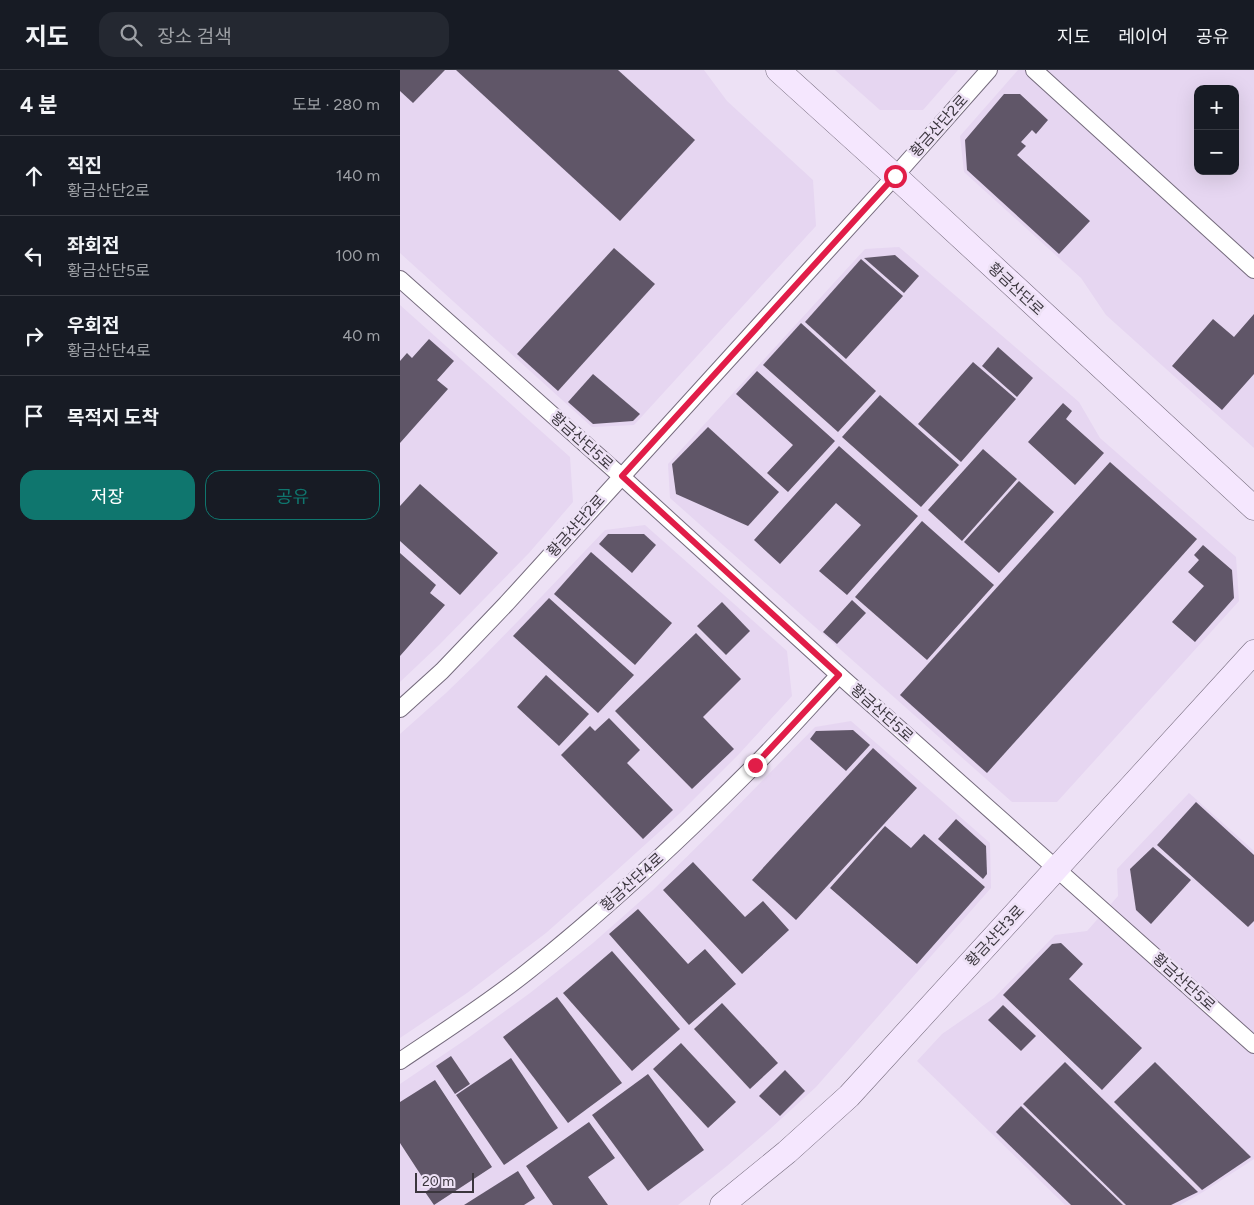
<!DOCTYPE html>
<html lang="ko">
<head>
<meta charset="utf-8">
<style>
  :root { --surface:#171b24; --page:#242831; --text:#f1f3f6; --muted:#9ea1a6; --line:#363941; --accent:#0f766e }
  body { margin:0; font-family:Figtree,"Noto Sans KR",sans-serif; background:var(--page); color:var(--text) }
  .controls { position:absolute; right:15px; top:15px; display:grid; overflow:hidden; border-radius:10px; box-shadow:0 5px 20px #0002 }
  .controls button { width:45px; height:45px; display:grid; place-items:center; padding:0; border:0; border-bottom:1px solid var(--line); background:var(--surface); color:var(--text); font:25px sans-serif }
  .scale { position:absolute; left:15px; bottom:12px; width:59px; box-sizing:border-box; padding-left:5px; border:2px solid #3b363e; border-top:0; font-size:14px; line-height:18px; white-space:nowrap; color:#3b363e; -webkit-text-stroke:4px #ede1f5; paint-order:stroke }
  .stop { position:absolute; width:15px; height:15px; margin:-11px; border:4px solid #e11d48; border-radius:50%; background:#fff }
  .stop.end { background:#e11d48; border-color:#fff; box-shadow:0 1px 5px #0008 }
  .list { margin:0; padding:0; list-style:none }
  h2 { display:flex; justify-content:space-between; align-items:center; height:65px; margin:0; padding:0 20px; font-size:21px }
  h2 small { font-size:16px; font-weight:400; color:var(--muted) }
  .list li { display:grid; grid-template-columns:32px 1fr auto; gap:15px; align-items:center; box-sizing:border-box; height:80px; padding:0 20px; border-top:1px solid var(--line) }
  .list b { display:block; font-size:19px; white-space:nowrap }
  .list p { margin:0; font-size:16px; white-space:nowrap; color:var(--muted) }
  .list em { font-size:16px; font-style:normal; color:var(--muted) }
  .actions { display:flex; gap:10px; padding:15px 20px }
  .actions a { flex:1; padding:11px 0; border:1px solid var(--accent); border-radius:15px; text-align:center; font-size:18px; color:var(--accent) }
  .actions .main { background:var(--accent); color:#fff }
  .icon { flex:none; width:28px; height:28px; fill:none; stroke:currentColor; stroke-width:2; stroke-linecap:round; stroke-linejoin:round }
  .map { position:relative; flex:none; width:854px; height:1135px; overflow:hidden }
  header { display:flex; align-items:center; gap:30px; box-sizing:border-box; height:70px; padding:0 25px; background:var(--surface); border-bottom:1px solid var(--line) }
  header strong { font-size:24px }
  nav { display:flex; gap:28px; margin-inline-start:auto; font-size:18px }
  .search { width:350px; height:45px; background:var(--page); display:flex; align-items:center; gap:12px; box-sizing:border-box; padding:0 18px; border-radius:15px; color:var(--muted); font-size:19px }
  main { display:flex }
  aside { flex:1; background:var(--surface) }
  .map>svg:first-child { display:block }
  .built { fill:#e6d6f1; fill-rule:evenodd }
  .building { fill:#605668 }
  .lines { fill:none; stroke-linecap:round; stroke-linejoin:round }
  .street-casing { stroke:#746a7c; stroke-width:18 }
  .secondary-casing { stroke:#746a7c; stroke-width:25 }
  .street { stroke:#fff; stroke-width:16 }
  .secondary { stroke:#f5e7fe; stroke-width:24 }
  .route { stroke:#e11d48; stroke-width:6 }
  .labels { text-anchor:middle; stroke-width:5; stroke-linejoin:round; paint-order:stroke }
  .street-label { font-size:15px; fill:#3b363e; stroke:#ede1f5 }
</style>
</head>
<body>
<header>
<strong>지도</strong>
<div class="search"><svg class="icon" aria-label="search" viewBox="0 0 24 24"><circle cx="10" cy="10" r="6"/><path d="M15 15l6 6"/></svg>장소 검색</div>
<nav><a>지도</a><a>레이어</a><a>공유</a></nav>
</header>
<main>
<aside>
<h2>4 분<small>도보 · 280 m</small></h2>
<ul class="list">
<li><svg class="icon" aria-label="ahead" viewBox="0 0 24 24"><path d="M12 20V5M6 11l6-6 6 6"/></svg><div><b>직진</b><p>황금산단2로</p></div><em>140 m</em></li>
<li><svg class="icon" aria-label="left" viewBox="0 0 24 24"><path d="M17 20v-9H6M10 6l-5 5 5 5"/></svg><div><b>좌회전</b><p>황금산단5로</p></div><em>100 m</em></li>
<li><svg class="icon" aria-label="right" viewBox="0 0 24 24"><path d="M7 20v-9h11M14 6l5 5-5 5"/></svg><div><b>우회전</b><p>황금산단4로</p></div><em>40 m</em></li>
<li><svg class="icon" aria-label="arrive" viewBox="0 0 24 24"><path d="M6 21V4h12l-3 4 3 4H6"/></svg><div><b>목적지 도착</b></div></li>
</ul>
<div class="actions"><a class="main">저장</a><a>공유</a></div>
</aside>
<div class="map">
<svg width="854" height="1135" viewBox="0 0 854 1135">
  <rect width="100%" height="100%" fill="#ede1f5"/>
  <!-- built -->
  <g class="built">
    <polygon points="0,0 304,0 327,31 413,110 416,156 234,355 192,357 0,183"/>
    <polygon points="435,0 558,0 523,40 480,40"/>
    <path d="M 618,0 L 854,0 L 854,378 L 706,245 L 681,208 L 564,102 L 560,66 ZM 798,19 L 835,19 L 835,101 L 798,101 Z"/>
    <polygon points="499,177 679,332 700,368 836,487 839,531 657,732 612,732 270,428 268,394 465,179"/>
    <polygon points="0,235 170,387 173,432 129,483 39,575 0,612"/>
    <polygon points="245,455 387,581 392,626 339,684 279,744 216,801 146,863 67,923 0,968 0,664 46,623 81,589 123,546 205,460"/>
    <polygon points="451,651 590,773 591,818 416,1017 370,1059 327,1096 278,1135 0,1135 0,1014 68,968 130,923 193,873 253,820 320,754 415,657"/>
    <polygon points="789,723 854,781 854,1089 803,1122 780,1135 665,1135 517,991 542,964 594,928 655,865 687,861 718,826 717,799"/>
  </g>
  <!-- building -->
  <g class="building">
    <polygon points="0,0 45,0 13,33 0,21"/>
    <polygon points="56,0 218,0 295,70 220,151"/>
    <polygon points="604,24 620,24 648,50 636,64 632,60 621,72 626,76 617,85 690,151 659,184 567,100 565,70"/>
    <polygon points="214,178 255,214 158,321 117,284"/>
    <polygon points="495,185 519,206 504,223 464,188"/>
    <polygon points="461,189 503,226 446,289 405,252"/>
    <polygon points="854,244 854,304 822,340 772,296 813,249 834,267"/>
    <polygon points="401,253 476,321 438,362 363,295"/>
    <polygon points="29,269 54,291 37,310 48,319 0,373 0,291 7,283 12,288"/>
    <polygon points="598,277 633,308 617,327 582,296"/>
    <polygon points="573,292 616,329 561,392 518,354"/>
    <polygon points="357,301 435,371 388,422 367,403 393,375 336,324"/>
    <polygon points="193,304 240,344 233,351 193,354 168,332"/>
    <polygon points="480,325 559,395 521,437 442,367"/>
    <polygon points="663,333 672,341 666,349 704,383 675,415 628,372"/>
    <polygon points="308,357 379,422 348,456 276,424 272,394"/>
    <polygon points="439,376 518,446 447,525 419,501 461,455 436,433 380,494 354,470"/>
    <polygon points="583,379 617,409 562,471 528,440"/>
    <polygon points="710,392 797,469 587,703 500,625"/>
    <polygon points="619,411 654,442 599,503 564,472"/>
    <polygon points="20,414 98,483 60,525 0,471 0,436"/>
    <polygon points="522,451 594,515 527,590 455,527"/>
    <polygon points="208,464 244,464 256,475 232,503 199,474"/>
    <polygon points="803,475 832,500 834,528 795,572 772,552 804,516 788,502 799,490 794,485"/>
    <polygon points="191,482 272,553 235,595 154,524"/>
    <polygon points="0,483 36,515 30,523 45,535 0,586"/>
    <polygon points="149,528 234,605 198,643 113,566"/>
    <polygon points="452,530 466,543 437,574 423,562"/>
    <polygon points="322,532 350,561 326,585 297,556"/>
    <polygon points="296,563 341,609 303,647 334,679 292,719 215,641"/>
    <polygon points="146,605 189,644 159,676 117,637"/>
    <polygon points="209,648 240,680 227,693 273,740 243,769 161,685 190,656 195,661"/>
    <polygon points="453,660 470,675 446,701 410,669 416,661"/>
    <polygon points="473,678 517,718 396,850 352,810"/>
    <polygon points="796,732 854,785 854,851 848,857 757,775"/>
    <polygon points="556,749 586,776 587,804 583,809 538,769"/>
    <polygon points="485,756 511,778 524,764 585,817 517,894 430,818"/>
    <polygon points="753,777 791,810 751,854 736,840 730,799"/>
    <polygon points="293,792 345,847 363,831 389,860 342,904 263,820"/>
    <polygon points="238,839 288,894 305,879 336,914 289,955 209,864"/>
    <polygon points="661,873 683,894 669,909 742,978 702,1020 603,925 652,874"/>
    <polygon points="212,881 280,959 232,1001 163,923"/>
    <polygon points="157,927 222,1013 168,1053 103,967"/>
    <polygon points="322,933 378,993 350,1019 294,959"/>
    <polygon points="603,935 636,966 621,981 588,950"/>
    <polygon points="281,973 336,1032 308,1058 253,999"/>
    <polygon points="51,986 70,1014 55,1024 36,996"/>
    <polygon points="111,988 158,1058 104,1095 56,1025"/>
    <polygon points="665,992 798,1122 771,1135 726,1135 623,1034"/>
    <polygon points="755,992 851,1087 802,1120 714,1032"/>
    <polygon points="385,1000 405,1021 380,1046 359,1026"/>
    <polygon points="248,1004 304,1080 248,1121 192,1045"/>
    <polygon points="35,1010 92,1097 34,1135 25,1122 30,1119 0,1073 0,1032"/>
    <polygon points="621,1036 723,1135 671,1135 596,1062"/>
    <polygon points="189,1052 215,1088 188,1107 208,1135 153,1135 126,1096"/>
    <polygon points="118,1101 135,1128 124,1135 64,1135"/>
  </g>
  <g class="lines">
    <!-- street casing -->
    <g class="street-casing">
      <g id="street">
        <polyline points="634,0 854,200"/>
        <polyline points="0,209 221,406 439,605 854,975"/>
        <polyline points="0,639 42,601 106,534 495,106 589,0"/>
        <path d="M 0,991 C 43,962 87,934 127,902 C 207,839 282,768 354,696 C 383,667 411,635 439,605"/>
      </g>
    </g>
    <!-- secondary casing -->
    <g class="secondary-casing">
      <g id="secondary">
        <polyline points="378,0 495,106 854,438"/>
        <polyline points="322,1135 387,1082 449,1026 854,582"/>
      </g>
    </g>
    <!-- street -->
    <use href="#street" class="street"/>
    <!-- secondary -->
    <use href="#secondary" class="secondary"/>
  </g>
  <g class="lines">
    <!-- route -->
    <polyline class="route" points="355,695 439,605 222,406 495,106"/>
  </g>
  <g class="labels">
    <!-- street labels -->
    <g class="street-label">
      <text transform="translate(539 56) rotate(-48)" y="5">황금산단2로</text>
      <text transform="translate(616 219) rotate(43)" y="5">황금산단로</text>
      <text transform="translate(182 371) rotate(42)" y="5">황금산단5로</text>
      <text transform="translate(176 456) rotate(-48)" y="5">황금산단2로</text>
      <text transform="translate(482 643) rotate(42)" y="5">황금산단5로</text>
      <text transform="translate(232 812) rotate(-42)" y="5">황금산단4로</text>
      <text transform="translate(595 866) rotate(-47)" y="5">황금산단3로</text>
      <text transform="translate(784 912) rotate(42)" y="5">황금산단5로</text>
    </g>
  </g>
</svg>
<div class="controls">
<button>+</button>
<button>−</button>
</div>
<div class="scale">20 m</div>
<div class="stop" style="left:495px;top:106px"></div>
<div class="stop end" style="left:355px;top:695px"></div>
</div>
</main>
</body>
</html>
